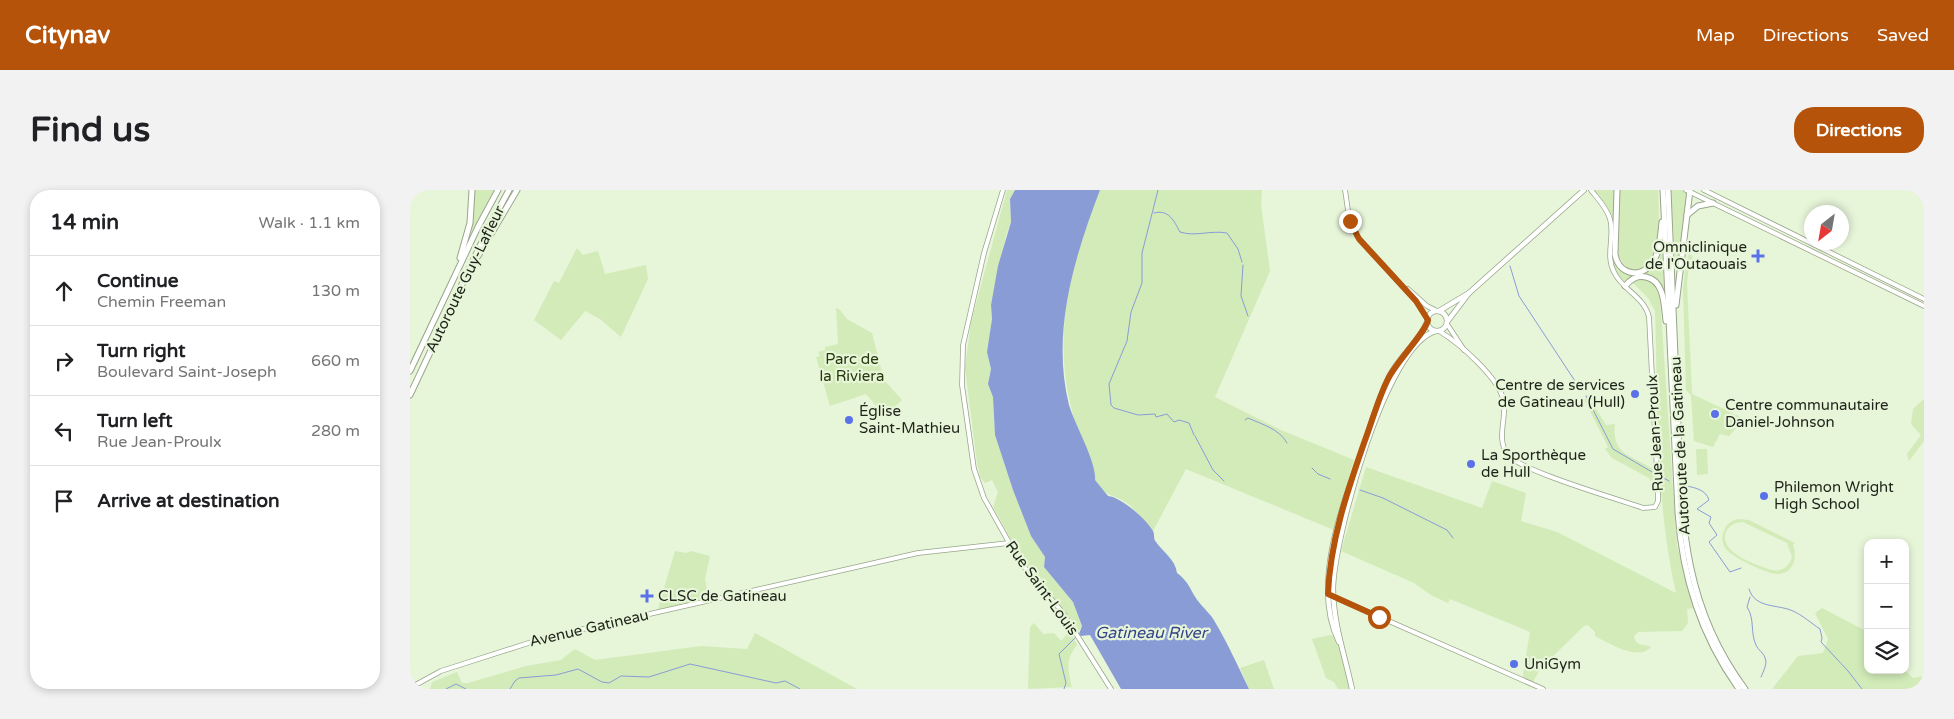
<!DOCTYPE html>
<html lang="en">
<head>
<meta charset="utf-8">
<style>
  :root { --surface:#fff; --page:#f2f2f2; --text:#202124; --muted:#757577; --line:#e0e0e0; --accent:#b45309 }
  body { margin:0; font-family:"Varela Round",sans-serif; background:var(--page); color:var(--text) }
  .controls { position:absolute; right:15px; bottom:15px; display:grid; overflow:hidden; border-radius:10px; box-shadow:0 2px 8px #0003 }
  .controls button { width:45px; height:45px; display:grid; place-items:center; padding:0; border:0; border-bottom:1px solid var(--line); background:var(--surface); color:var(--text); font:25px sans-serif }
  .compass { position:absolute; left:1394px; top:15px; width:45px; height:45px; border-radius:50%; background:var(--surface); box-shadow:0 2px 8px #0003; rotate:211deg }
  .stop { position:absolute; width:15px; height:15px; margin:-11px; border:4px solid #b45309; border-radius:50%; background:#fff }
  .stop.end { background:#b45309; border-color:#fff; box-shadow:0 1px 5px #0008 }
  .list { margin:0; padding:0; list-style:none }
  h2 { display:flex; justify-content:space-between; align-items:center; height:65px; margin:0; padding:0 20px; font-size:21px }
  h2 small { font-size:16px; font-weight:400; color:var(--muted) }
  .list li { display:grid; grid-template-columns:32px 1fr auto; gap:15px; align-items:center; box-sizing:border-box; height:70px; padding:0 20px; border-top:1px solid var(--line) }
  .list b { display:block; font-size:19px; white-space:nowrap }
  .list p { margin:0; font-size:16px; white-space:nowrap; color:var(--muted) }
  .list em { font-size:16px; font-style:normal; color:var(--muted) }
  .icon { flex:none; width:28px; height:28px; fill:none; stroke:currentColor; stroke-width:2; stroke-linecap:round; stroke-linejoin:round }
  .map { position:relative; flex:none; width:1514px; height:499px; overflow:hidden; border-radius:20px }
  header { display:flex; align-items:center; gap:30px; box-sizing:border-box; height:70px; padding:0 25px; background:var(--accent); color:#fff }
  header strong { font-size:24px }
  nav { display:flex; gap:28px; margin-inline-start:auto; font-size:18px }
  .intro { display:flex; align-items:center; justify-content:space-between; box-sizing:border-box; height:120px; padding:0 30px }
  h1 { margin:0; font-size:35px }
  .button { padding:12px 22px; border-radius:20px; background:var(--accent); color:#fff; font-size:18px; font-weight:700 }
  main { display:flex; gap:30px; padding:0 30px }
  aside { flex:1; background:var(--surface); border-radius:20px; box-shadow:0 2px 8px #0003 }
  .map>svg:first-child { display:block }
  .green { fill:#d2ebb9; fill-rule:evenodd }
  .water { fill:#8a9cd6 }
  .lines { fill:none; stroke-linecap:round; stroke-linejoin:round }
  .stream { stroke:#8a9cd6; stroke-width:1 }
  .secondary-casing { stroke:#98a58b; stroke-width:5.5 }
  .primary-casing { stroke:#98a58b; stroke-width:6 }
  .highway-casing { stroke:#98a58b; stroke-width:7 }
  .secondary { stroke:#fff; stroke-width:4 }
  .primary { stroke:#fff; stroke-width:4.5 }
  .highway { stroke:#fff; stroke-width:5 }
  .route { stroke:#b45309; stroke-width:6 }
  .poi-dot { fill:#5972e8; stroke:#e7f5d9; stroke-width:2 }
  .labels { text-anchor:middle; stroke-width:4.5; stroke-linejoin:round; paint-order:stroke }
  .poi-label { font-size:15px; fill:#1f241a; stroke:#e7f5d9; text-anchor:start }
  .street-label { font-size:15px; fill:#1f241a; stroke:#e7f5d9 }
  .park-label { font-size:15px; fill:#25380c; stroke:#e7f5d9 }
  .water-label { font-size:16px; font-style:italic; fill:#34448a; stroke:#e7f5d9 }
</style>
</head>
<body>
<header>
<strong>Citynav</strong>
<nav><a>Map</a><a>Directions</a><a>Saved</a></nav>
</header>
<div class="intro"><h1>Find us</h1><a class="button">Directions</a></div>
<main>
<aside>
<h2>14 min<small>Walk · 1.1 km</small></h2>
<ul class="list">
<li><svg class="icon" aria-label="ahead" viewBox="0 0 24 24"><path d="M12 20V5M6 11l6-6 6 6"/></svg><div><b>Continue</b><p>Chemin Freeman</p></div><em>130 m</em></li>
<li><svg class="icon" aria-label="right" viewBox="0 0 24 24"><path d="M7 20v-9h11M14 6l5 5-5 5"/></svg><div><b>Turn right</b><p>Boulevard Saint-Joseph</p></div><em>660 m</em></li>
<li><svg class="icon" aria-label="left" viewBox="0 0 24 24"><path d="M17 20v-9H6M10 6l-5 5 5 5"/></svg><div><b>Turn left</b><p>Rue Jean-Proulx</p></div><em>280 m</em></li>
<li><svg class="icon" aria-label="arrive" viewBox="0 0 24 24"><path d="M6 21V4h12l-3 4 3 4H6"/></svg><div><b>Arrive at destination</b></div></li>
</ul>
</aside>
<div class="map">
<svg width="1514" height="499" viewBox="0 0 1514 499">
  <rect width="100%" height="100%" fill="#e7f5d9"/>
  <!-- green -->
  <g class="green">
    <polygon points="64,0 84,0 58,48"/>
    <path d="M 597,0 L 605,0 L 600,9 L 601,32 L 596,45 L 581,115 L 582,129 L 577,162 L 581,179 L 578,194 L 583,207 L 585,245 L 603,300 L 621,346 L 635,367 L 634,377 L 663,412 L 672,436 L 667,444 C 653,420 634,401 618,378 C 605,359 595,337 583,317 L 588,302 L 582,290 L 575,293 L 570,287 L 567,273 L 555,178 L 561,132 Z"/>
    <path d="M 690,0 L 852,0 L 851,15 L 860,81 L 805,207 L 871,240 L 944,270 L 924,340 L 776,279 L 743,341 C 735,332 726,320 717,313 C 703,304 694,307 684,289 C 678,278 675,263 671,250 C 638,158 656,88 690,0 Z"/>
    <polygon points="1184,0 1205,0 1204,31 1199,20"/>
    <path d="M 1209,0 L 1248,0 C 1249,21 1254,90 1218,79 L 1208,66 Z"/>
    <polygon points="1261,0 1272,0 1277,3 1267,95"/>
    <polygon points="1250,57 1252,58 1254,97 1252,98 1246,90 1222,87 1214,91 1206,82 1202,66 1206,72 1227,85 1241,78"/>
    <polygon points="167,58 173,65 188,61 195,84 236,75 238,89 211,147 190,129 175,121 151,150 124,130 144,91 149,93"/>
    <polygon points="1279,64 1283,66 1279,76 1277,94 1282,204 1339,231 1336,235 1328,236 1319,246 1310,244 1303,257 1284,251 1281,205 1276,200 1273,99 1276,72"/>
    <path d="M 1234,89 L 1245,94 L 1250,108 L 1267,355 L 1283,418 L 1277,419 L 1278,433 L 1272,441 L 1228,442 L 1224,446 C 1225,457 1235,454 1241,457 C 1228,471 1204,455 1190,449 L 1185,446 L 1185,442 L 1178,435 L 1174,436 L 1130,479 L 1122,494 L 1112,490 L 1120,442 L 1040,409 L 1038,413 L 1021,405 L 1004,393 L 931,361 L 956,277 L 1072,318 L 1082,291 L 1116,303 L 1111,331 L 1147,342 L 1266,403 C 1245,311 1248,214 1245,121 L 1238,108 L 1222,92 Z"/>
    <polygon points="426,118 430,120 437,129 462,143 474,190 492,210 475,226 456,204 420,216 406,167 410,166 408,162 415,160 415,157 428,154"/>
    <path d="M 1177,204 L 1196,235 L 1205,234 C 1201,266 1223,265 1244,280 L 1244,290 L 1240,291 L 1239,288 L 1202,268 L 1195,259 L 1198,257 L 1175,211 Z"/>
    <polygon points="1514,209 1514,251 1499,271 1497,264 1511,245 1501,234 1503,219"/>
    <polygon points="1286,259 1297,259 1298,284 1287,285"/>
    <path d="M 1328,329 L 1339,330 L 1385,353 L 1383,355 C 1388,368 1383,384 1367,384 C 1358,384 1321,367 1316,359 C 1312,354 1311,347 1314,341 C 1316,334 1321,331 1328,329 ZM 1333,332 L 1377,353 L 1382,367 C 1379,377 1372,382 1361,380 C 1347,375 1308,363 1316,342 C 1319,335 1326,332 1333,332 Z"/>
    <polygon points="265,361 276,363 281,361 300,366 295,389 299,410 247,422"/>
    <polygon points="1412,418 1458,442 1458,480 1495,480 1503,488 1514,486 1514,499 1362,499 1388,466 1413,463 1418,449 1405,423"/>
    <path d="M 624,433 L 633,444 L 644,443 L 651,451 L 660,441 L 667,455 C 655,470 658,480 662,497 L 618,499 L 620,437 Z"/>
    <polygon points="345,443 447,499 20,499 22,492 47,482 52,493 58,493 116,476 151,470 165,459 185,470 291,456 337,459"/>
    <polygon points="920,445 927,447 942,499 928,499 924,492 916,488 902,449"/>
    <polygon points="854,470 864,499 839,499 830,478"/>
  </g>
  <!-- water -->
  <path class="water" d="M 605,0 L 690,0 C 664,68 641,143 659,215 C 665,235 687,273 685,290 L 698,306 C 711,307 736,329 743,341 C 745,345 743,349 746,352 C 754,363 765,369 767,383 C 780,393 780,400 788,411 C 793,418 801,424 805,432 C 818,454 828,476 839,499 L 711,499 L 680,445 L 671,446 L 669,444 L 672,436 L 663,412 L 634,377 L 635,367 L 621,346 L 603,300 L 585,245 L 583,207 L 578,194 L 581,179 L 577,162 L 582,129 L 581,115 L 588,76 L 601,32 L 600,9 Z"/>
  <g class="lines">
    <!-- stream -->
    <g class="stream">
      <polyline points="748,0 732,63 732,93 721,122 717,151 699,194 701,215 704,218 728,225 745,224 746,227 757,224 764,232 769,230 779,233 784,245"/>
      <path d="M 744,23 C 759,19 764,31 770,42 C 785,47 801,40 817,43 L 828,59 L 832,72"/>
      <polyline points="833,75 831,106 838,126"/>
      <polyline points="1100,76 1109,106 1165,191"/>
      <polyline points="1176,206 1203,259 1242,282"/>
      <path d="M 835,230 L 838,228 C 851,234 870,239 877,253"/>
      <polyline points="785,246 803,280 814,291"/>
      <polyline points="902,278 908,284 920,289"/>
      <polyline points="1252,287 1259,291"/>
      <path d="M 1277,296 C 1286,298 1296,300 1299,310 L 1287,319 L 1301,327 L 1299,333 L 1307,345 L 1299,352 L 1320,382 L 1331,378"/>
      <polyline points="950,300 973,308 1037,340 1043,348"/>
      <path d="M 1339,399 C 1345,419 1368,414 1383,421 C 1392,425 1401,433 1410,439 L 1412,448 L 1411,452 L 1438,481 L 1452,499"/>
      <path d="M 1340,407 L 1337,417 C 1345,429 1340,442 1346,455 C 1348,460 1354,463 1355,468 C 1358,473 1353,482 1351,487"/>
      <polyline points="36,499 46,494 56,499"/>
      <polyline points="100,499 105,491 109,488 146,485 168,479 192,492 199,493 211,486 239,487 280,474 366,493 375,491 390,499"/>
      <polyline points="654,499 656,493 649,464 667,446"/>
    </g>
    <!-- secondary casing -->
    <g class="secondary-casing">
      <g id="secondary">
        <polyline points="593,0 574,63 553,155 552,195 564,279 574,308 610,372 653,423 701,499"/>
        <polyline points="935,0 939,27 947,46 1006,111 1018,130"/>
        <polyline points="1276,0 1514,116"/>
        <polyline points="1294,0 1514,109"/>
        <polyline points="998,99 1017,116 1027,121"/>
        <polyline points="1037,134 1054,160"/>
        <path d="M 1029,141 C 1049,153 1091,189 1094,213 C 1096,230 1086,250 1098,265 C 1111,281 1208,309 1233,318 L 1245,317 L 1248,311 L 1248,302 L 1239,127 C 1234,106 1212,100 1204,82 C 1195,65 1205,46 1200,29 C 1197,18 1187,8 1181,0"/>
        <polyline points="922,406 1133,499"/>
        <polyline points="0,498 31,481 134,448 508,363 599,353"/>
      </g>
    </g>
    <!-- primary casing -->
    <g class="primary-casing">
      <g id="primary">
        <polyline points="1029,121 1059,103"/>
        <circle cx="1027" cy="131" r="10"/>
        <polyline points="1037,132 1059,103 1174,0"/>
        <path d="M 929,452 C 900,394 935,309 955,253 C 962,230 969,206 980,185 C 989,167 1011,149 1017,132"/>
        <path d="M 942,499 C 935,466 923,433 923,398 C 924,350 975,154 1026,141"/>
      </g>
    </g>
    <!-- highway casing -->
    <g class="highway-casing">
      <g id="highway">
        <path d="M 1207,0 L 1205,64 C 1207,76 1215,83 1227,83 C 1250,78 1250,50 1252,32"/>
        <path d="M 1253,0 L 1268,322 C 1272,386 1291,446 1329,499"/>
        <path d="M 1258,0 C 1261,71 1264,142 1267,213 C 1272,319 1268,409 1335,499"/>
        <polyline points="1277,25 1288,16 1303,13"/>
        <polyline points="68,66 107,0"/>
        <polyline points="50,68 60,33 62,0"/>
        <path d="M 1215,96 C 1221,89 1227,85 1236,87 C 1255,91 1254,116 1256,131"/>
        <polyline points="1266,115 1280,0"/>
        <polyline points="0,181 68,37 88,0"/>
        <polyline points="0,205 78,39 99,0"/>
      </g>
    </g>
    <!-- secondary -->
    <use href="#secondary" class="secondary"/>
    <!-- primary -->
    <use href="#primary" class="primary"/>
    <!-- highway -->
    <use href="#highway" class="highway"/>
  </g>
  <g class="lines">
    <!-- route -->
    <path class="route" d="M 940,31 L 949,49 L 1006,111 L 1018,130 C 1016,142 986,172 978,189 C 968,209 962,232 954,253 C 937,302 920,352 918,404 L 969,427"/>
  </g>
  <!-- markers -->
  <g class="poi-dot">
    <path d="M1345.5 58.5h5v5h5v5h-5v5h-5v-5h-5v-5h5z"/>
    <circle cx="1225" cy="204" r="5"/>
    <circle cx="1305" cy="224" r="5"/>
    <circle cx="439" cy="230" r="5"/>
    <circle cx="1061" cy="274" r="5"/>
    <circle cx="1354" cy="306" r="5"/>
    <path d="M234.5 398.5h5v5h5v5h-5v5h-5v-5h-5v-5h5z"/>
    <circle cx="1104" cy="474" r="5"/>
  </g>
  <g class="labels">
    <!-- poi labels -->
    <g class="poi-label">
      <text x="1337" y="62" text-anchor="end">Omniclinique<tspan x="1337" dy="17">de l'Outaouais</tspan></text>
      <text x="1215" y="200" text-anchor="end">Centre de services<tspan x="1215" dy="17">de Gatineau (Hull)</tspan></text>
      <text x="1315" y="220">Centre communautaire<tspan x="1315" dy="17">Daniel-Johnson</tspan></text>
      <text x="449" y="226">Église<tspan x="449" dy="17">Saint-Mathieu</tspan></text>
      <text x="1071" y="270">La Sporthèque<tspan x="1071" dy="17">de Hull</tspan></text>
      <text x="1364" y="302">Philemon Wright<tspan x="1364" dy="17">High School</tspan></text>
      <text x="248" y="411">CLSC de Gatineau</text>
      <text x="1114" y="479">UniGym</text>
    </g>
    <!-- street labels -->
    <g class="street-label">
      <text transform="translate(55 89) rotate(-64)" y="5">Autoroute Guy-Lafleur</text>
      <text transform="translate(1245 243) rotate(-93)" y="5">Rue Jean-Proulx</text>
      <text transform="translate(1270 256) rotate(-93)" y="5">Autoroute de la Gatineau</text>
      <text transform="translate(632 398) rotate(54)" y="5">Rue Saint-Louis</text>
      <text transform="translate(179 438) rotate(-13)" y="5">Avenue Gatineau</text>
    </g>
    <!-- park labels -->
    <g class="park-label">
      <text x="442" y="174">Parc de<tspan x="442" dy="17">la Riviera</tspan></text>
    </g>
    <!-- water labels -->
    <g class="water-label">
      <text x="741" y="448">Gatineau River</text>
    </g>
  </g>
</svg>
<div class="controls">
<button>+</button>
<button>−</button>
<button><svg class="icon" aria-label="layers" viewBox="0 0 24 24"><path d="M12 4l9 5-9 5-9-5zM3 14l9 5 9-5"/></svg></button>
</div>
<svg class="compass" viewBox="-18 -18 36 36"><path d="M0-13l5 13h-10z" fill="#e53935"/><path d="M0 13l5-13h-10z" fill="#757577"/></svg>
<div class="stop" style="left:969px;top:427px"></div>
<div class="stop end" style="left:940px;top:31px"></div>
</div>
</main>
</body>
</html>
